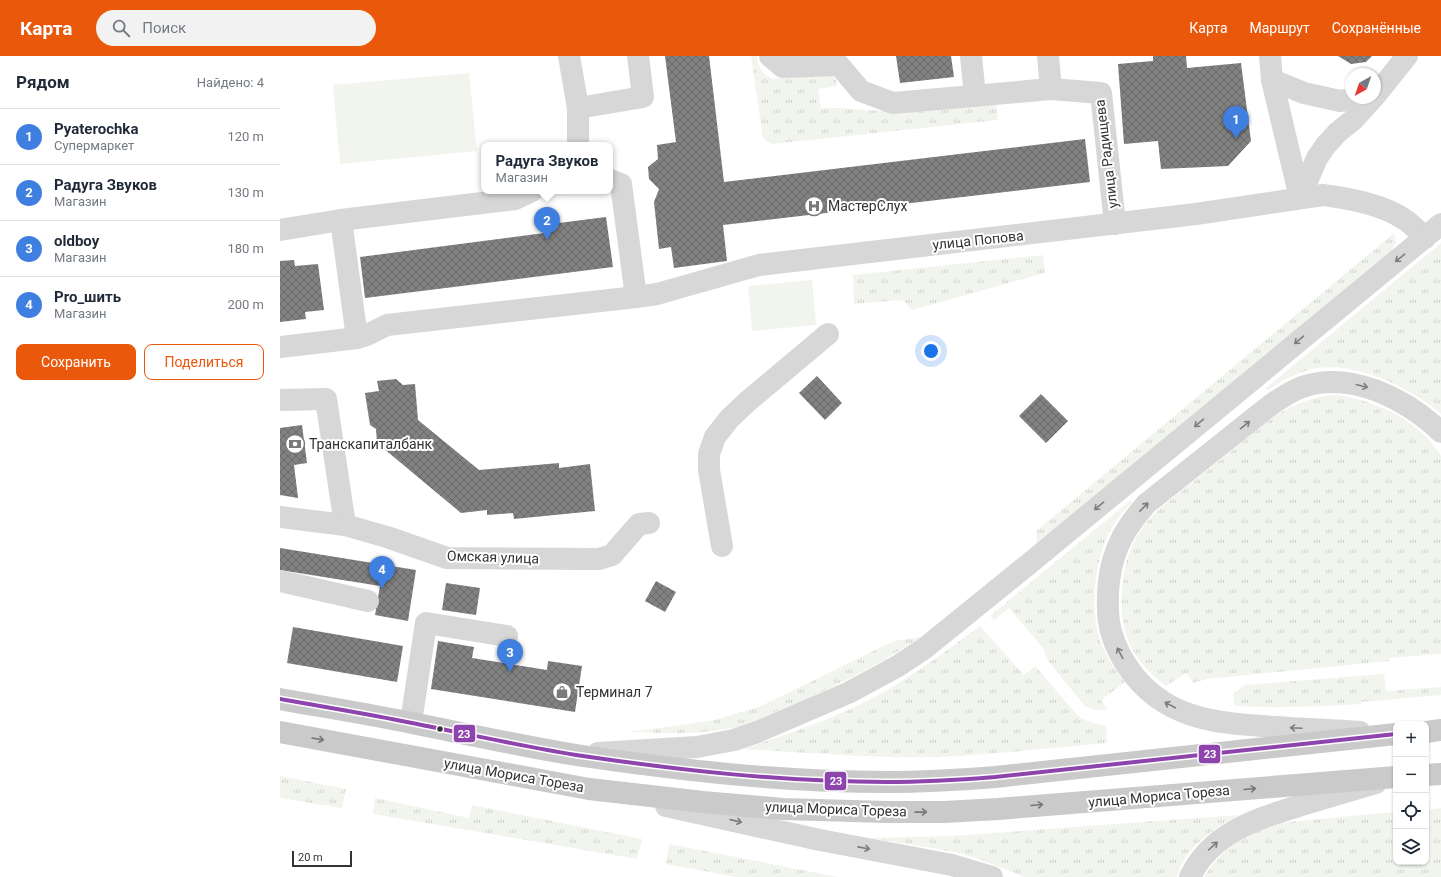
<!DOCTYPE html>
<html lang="ru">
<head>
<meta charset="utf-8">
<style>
  :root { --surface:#fff; --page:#f2f2f3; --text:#1f2937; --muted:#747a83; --line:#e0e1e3; --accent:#ea580c }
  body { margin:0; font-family:Roboto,sans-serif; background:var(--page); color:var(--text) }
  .controls { position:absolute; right:12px; bottom:12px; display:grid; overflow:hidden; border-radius:8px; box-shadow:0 1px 3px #0004 }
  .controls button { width:36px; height:36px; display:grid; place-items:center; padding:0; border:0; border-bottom:1px solid var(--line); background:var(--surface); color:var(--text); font:20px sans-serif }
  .compass { position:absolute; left:1065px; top:12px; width:36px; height:36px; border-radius:50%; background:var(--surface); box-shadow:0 1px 3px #0004; rotate:220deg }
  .scale { position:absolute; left:12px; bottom:10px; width:60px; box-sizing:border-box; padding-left:4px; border:2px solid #333; border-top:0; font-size:11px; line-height:14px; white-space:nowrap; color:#333; -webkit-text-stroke:3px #fff; paint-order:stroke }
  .you { position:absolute; left:651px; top:295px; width:14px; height:14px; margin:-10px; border:3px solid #fff; border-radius:50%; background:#1a73e8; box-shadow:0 0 0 6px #1a73e833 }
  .badge { display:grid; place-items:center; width:26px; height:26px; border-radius:50%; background:var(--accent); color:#fff; font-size:13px; font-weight:700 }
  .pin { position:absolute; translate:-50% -33px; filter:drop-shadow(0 1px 2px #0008) }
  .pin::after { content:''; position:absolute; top:21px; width:14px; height:12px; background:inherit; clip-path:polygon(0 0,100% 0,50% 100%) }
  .popup { position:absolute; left:201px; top:86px; width:132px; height:52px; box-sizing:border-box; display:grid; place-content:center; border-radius:8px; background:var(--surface); filter:drop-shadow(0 1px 3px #0005); font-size:13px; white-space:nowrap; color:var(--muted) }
  .popup b { font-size:15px; color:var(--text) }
  .popup::after { content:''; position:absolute; left:50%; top:100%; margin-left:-8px; border:8px solid transparent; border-top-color:var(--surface) }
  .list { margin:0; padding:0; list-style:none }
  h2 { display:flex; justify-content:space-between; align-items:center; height:52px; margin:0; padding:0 16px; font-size:17px }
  h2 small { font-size:13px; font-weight:400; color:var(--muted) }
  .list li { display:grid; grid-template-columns:26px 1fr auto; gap:12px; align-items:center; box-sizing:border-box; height:56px; padding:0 16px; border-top:1px solid var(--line) }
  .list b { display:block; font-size:15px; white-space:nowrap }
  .list p { margin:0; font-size:13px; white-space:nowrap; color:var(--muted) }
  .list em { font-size:13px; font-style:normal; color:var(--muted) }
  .actions { display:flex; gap:8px; padding:12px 16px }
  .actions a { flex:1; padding:9px 0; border:1px solid var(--accent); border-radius:8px; text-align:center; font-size:14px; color:var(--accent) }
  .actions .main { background:var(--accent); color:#fff }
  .icon { flex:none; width:22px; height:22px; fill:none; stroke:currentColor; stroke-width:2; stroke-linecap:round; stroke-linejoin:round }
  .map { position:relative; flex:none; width:1161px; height:821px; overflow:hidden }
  header { display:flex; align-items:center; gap:24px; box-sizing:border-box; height:56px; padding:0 20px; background:var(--accent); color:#fff }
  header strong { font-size:19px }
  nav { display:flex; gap:22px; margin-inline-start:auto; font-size:14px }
  .search { width:280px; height:36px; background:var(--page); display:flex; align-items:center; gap:10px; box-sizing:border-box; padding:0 14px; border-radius:22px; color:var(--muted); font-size:15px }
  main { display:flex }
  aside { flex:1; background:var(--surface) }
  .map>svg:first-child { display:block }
  .grass { fill:url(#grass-tufts) }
  .garden { fill:#f1f5ed }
  .building { fill:url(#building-cross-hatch) }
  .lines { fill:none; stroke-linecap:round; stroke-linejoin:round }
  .minor { stroke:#d7d7d7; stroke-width:22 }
  .major { stroke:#cacaca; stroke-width:22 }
  .bus-1-casing { stroke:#fff; stroke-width:7 }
  .bus-1 { stroke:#8e44ad; stroke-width:4 }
  .oneway { stroke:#7d7d7d }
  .oneway2 { stroke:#777 }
  .bus-dot { fill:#333; stroke:#fff; stroke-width:1.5 }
  .labels { text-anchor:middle; stroke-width:4; stroke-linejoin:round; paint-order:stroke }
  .street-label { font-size:14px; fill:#333; stroke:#fff }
  .poi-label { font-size:14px; fill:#333; stroke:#fff; text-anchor:start }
  .line-badge { stroke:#fff; stroke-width:1.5 }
  .badge-label { font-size:11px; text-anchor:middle; font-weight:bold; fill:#fff }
</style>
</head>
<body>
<header>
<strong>Карта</strong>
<div class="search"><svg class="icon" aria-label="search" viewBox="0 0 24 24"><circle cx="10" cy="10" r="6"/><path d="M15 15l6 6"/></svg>Поиск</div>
<nav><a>Карта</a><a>Маршрут</a><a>Сохранённые</a></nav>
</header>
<main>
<aside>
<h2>Рядом<small>Найдено: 4</small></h2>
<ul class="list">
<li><span class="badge" style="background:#3f7fe0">1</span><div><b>Pyaterochka</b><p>Супермаркет</p></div><em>120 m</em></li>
<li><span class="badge" style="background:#3f7fe0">2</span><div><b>Радуга Звуков</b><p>Магазин</p></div><em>130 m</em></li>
<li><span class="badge" style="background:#3f7fe0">3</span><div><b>oldboy</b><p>Магазин</p></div><em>180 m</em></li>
<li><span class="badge" style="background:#3f7fe0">4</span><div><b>Pro_шить</b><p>Магазин</p></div><em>200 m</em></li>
</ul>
<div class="actions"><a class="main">Сохранить</a><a>Поделиться</a></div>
</aside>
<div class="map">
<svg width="1161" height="821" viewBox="0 0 1161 821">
  <defs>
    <pattern id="grass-tufts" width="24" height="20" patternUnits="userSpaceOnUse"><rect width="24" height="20" fill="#f1f5ed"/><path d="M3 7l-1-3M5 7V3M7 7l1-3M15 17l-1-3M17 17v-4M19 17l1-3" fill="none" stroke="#cfd2cc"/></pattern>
    <pattern id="building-cross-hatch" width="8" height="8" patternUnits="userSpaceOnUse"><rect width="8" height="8" fill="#818181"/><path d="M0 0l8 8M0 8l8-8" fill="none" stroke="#6a6a6a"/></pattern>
  </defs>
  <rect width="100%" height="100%" fill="#fff"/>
  <!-- grass -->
  <g class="grass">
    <polygon points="471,0 477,0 478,8 483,17 493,23 548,18 556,23 557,30 538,33 541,52 558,52 619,56 716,46 718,64 492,88 483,82"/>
    <polygon points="1114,177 1116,186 1110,198 757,488 756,475"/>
    <path d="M 1161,187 L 1161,358 C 1129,331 1075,304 1032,313 C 1016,317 1002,325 988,334 L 985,333 Z"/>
    <polygon points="763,199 765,217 632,254 622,244 574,248 573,219"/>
    <path d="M 1056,339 C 1095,344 1141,365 1161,400 L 1161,598 L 1109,602 L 1109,605 L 926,623 L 913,627 L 906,617 L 886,630 C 853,604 839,579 842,536 C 843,514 848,494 860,476 C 870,459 887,447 901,435 C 916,424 930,412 944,401 C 978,373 1009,341 1056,339 Z"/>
    <path d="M 851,444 L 852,446 C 845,454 838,461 833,470 C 814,501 809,553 821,587 C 827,602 835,614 845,626 L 821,644 L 828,654 L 815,654 L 805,650 L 768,605 L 763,592 L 729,552 L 714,564 L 710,560 Z"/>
    <path d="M 700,570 L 744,619 L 755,610 L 798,660 C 807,666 816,668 826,670 L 827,687 C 778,691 729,697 679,700 C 607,704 535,697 463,693 C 504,679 545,666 583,647 C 625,626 662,598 700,570 Z"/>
    <path d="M 641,581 C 595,611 548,635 497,655 C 481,662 464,670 446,673 C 414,679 383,677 351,676 L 435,664 L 481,650 L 614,585 Z"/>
    <path d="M 1104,618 L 1106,635 L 1161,631 L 1161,639 L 1081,646 L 1081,648 C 1039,651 997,652 955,650 L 953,638 L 965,629 Z"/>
    <polygon points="0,720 66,733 62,752 0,742"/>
    <polygon points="95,742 189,762 192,749 362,783 357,803 93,758"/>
    <path d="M 1161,752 L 1161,821 L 924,821 C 935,805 947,789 965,780 C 988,767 1016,765 1042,763 C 1067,760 1091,758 1116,756 L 1116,806 L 1146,806 L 1146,754 Z"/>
    <path d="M 959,759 C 931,775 907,789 897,821 L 745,821 L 696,802 L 675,796 L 590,782 L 672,780 Z"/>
    <polygon points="389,788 558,821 456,821 386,808"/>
  </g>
  <!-- garden -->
  <g class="garden">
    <polygon points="189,17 197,95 60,108 53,29"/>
    <polygon points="532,224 536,269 472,275 468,230"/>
  </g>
  <!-- building -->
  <g class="building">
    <polygon points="385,0 429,0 444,126 805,83 810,126 443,169 447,205 394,212 391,191 379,193 374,146 379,133 369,123 368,111 378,103 377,89 396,86"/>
    <polygon points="616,0 671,0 674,21 620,27"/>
    <polygon points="873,0 906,0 907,12 961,7 971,85 948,110 881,113 878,85 844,88 838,8 873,5"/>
    <polygon points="1058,0 1092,0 1086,6 1071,8"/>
    <polygon points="326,161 333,211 85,242 80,201 272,176 271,168"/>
    <polygon points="14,204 15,210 38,208 44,254 25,256 26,263 0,266 0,205"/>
    <polygon points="537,320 562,347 545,364 519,337"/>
    <polygon points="116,323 123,329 135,328 138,364 199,414 279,407 279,412 310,408 315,455 234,463 233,457 207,459 207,454 181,457 97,387 96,373 90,369 85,337 99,335 97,325"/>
    <polygon points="761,338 788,365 766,387 739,360"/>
    <polygon points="22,369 27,407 14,409 18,442 0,439 0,372"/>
    <polygon points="0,492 136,514 128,565 95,559 100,530 0,514"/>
    <polygon points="376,525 396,536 385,556 365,545"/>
    <polygon points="166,527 200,532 196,559 162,554"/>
    <polygon points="13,571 123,590 117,626 7,607"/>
    <polygon points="158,585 194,591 192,602 267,614 268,605 302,610 295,656 151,633"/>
  </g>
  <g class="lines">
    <!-- minor -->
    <g class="minor">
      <polyline points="289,0 298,52 298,89"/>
      <polyline points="490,0 503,11 559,9 581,35 613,47 771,33"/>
      <polyline points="691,0 695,40"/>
      <polyline points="768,0 771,33 821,37 835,168"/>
      <polyline points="990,0 992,24 1020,142"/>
      <polyline points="992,24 1024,37 1060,45 1082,42"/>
      <polyline points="1095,40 1127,0"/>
      <polyline points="298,52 363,41 358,0"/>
      <polyline points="330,124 341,128 356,241"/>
      <polyline points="1020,142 1037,102 1046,89 1058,76 1073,64 1093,42"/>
      <polyline points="61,164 77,282"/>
      <polyline points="0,174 61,164 235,143 252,135"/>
      <path d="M 0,291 L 77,282 L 87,279 L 107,269 L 356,241 L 377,238 L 479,209 L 916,158 L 1043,139 C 1067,142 1103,149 1124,163 C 1132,168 1138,175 1145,182"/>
      <polyline points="0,344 46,343 65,469"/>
      <polyline points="0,461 65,469 107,481 167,502 319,503 332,499 359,468 369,467"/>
      <polyline points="442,490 429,414 429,398 435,381 449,363 467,346 548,278"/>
      <polyline points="0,525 88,545"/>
      <polyline points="131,666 146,567 227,580"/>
      <path d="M 1080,676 C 1051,674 1023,673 995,671 C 936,667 883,664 847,610 C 836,593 828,574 828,553 C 827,529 831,502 843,480 C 849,468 858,458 866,448 L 988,351 C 999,343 1009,336 1022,331 C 1071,314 1126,343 1161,376"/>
      <polyline points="318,697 417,691 454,684 477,676 568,637 618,610 645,592 750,507 1161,168"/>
      <polyline points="386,750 540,784 672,809 712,821"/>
      <path d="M 910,821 C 932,775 980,762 1025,748 C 1049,741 1072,734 1096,727"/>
    </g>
    <!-- major -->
    <g class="major">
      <path d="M 0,643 C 44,651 88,658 132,667 C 187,678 241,690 296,699 C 398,714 502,726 606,726 C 642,726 678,724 715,721 L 1116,678"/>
      <polyline points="0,676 309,733 423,746 503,753 606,756 664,756 718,753 1116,721"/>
      <polyline points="1146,676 1161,674"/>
      <polyline points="1146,719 1161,718"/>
    </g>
    <!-- bus-1 casing -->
    <g class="bus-1-casing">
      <path id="bus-1" d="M 0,643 C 44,651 88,658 132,667 C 187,678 241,690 296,699 C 398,714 502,726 606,726 C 642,726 678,724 715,721 L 1116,678"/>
    </g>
    <!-- bus-1 -->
    <use href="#bus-1" class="bus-1"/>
  </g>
  <!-- one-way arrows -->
  <defs><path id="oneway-shaft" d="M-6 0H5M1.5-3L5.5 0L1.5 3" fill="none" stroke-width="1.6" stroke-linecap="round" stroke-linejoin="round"/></defs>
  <g class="oneway">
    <use href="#oneway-shaft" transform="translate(1120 202) rotate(141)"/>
    <use href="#oneway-shaft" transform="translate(1019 284) rotate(140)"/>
    <use href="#oneway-shaft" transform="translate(1082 330) rotate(14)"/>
    <use href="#oneway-shaft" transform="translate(919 367) rotate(140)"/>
    <use href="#oneway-shaft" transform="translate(965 369) rotate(-39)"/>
    <use href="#oneway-shaft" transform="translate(819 450) rotate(140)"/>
    <use href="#oneway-shaft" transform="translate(864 451) rotate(-46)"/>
    <use href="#oneway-shaft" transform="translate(840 597) rotate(-117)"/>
    <use href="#oneway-shaft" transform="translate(890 649) rotate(-152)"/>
    <use href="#oneway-shaft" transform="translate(1016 672) rotate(-177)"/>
    <use href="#oneway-shaft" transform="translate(456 765) rotate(13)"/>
    <use href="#oneway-shaft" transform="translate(933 790) rotate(-42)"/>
    <use href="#oneway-shaft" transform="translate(584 792) rotate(11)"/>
  </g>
  <g class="oneway2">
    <use href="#oneway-shaft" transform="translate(38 683) rotate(10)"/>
    <use href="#oneway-shaft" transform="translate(970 733) rotate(-5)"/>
    <use href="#oneway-shaft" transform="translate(757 749) rotate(-5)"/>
    <use href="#oneway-shaft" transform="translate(641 756) rotate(-1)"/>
  </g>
  <!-- icons -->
  <defs>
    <g id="hospital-ring" transform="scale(1)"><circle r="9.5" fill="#fff" stroke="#7a7a7a" stroke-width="1.5"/><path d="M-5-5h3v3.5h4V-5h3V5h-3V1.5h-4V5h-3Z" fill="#7a7a7a"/></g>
    <g id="bank-ring" transform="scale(1)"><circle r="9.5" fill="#fff" stroke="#7a7a7a" stroke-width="1.5"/><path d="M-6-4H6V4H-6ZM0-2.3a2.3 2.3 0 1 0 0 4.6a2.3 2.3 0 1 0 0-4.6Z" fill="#7a7a7a"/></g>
    <g id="shop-ring" transform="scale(1)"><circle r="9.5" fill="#fff" stroke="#7a7a7a" stroke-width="1.5"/><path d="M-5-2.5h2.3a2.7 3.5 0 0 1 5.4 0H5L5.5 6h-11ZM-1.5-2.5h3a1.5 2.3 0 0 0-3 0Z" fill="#7a7a7a"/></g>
  </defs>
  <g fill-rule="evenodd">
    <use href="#hospital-ring" x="534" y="150"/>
    <use href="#bank-ring" x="15" y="388"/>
    <use href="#shop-ring" x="282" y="636"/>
  </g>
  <!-- markers -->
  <circle class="bus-dot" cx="160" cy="673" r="3.5"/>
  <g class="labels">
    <!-- street labels -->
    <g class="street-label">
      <text transform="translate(826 98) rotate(-97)" y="5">улица Радищева</text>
      <text transform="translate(698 184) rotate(-6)" y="5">улица Попова</text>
      <text transform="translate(213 501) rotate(2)" y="5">Омская улица</text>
      <text transform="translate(234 719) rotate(10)" y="5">улица Мориса Тореза</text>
      <text transform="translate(879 740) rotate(-5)" y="5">улица Мориса Тореза</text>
      <text transform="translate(556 753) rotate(2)" y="5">улица Мориса Тореза</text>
    </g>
    <!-- poi labels -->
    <g class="poi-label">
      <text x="548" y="155">МастерСлух</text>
      <text x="29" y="393">Транскапиталбанк</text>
      <text x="296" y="641">Терминал 7</text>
    </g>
  </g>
  <g class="line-badge">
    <rect x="173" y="668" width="23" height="19" rx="4" fill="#8e44ad"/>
    <rect x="918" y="688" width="23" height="20" rx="4" fill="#8e44ad"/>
    <rect x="544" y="715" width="23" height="20" rx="4" fill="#8e44ad"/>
  </g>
  <g class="badge-label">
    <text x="184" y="682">23</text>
    <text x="930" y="702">23</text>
    <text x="556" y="729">23</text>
  </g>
</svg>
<div class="controls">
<button>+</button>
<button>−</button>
<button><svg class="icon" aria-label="locate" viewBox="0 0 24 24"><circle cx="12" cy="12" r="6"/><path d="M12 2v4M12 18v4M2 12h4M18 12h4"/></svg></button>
<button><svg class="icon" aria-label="layers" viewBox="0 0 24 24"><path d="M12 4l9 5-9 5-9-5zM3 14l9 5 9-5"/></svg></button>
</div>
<svg class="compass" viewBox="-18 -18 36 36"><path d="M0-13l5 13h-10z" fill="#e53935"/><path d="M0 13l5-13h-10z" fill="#747a83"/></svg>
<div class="scale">20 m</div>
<div class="you"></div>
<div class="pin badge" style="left:956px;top:83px;background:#3f7fe0">1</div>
<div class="pin badge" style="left:267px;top:184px;background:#3f7fe0">2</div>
<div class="popup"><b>Радуга Звуков</b>Магазин</div>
<div class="pin badge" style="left:230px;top:616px;background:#3f7fe0">3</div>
<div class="pin badge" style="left:102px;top:533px;background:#3f7fe0">4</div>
</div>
</main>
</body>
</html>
